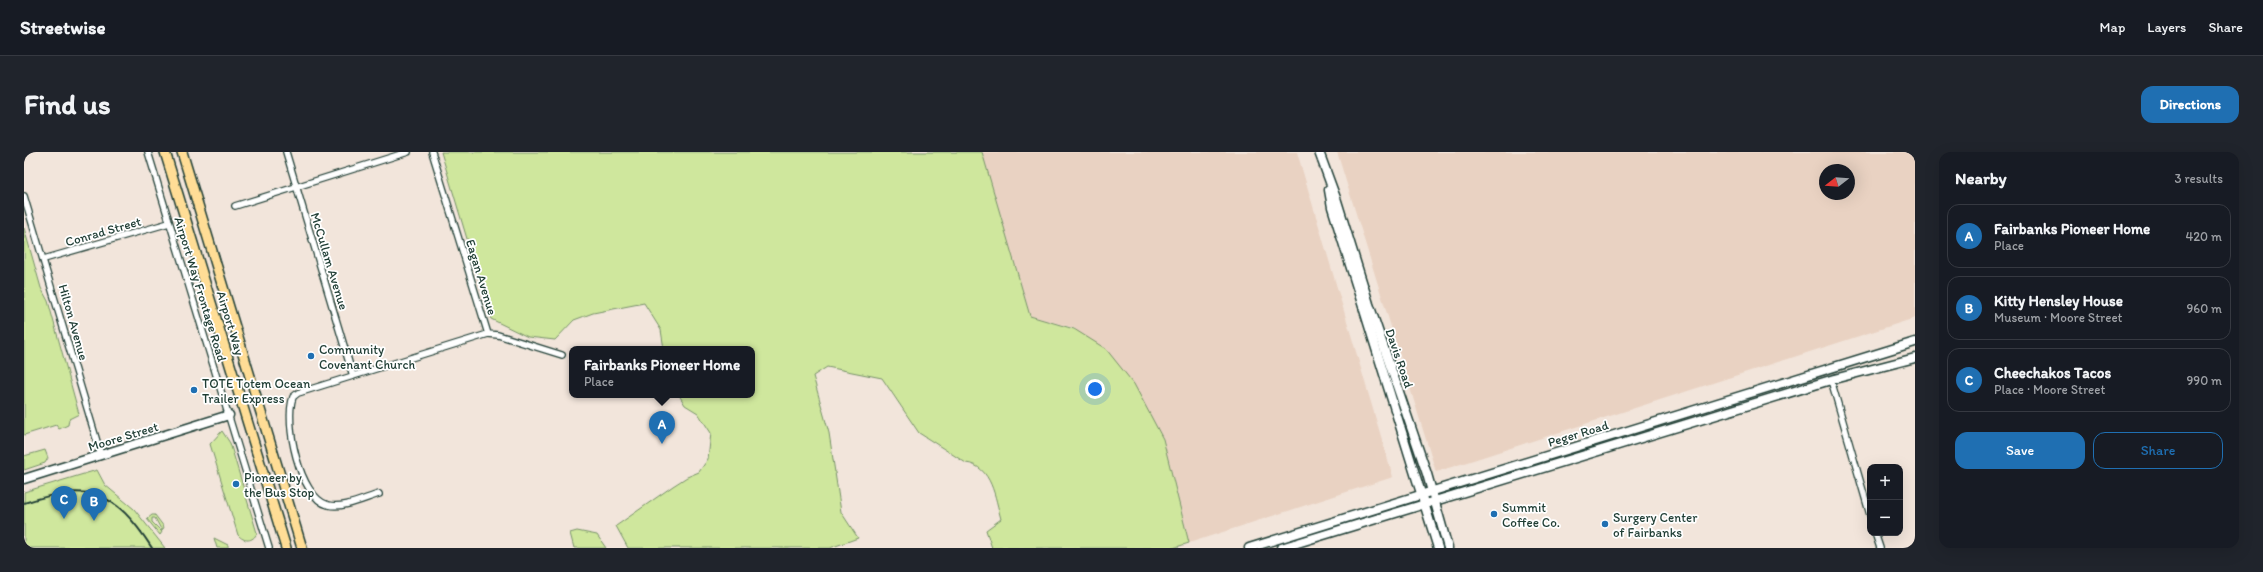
<!DOCTYPE html>
<html lang="en">
<head>
<meta charset="utf-8">
<style>
  :root { --surface:#171b24; --page:#20242c; --text:#f1f3f6; --muted:#9ea1a6; --line:#363941; --accent:#1f6fb2 }
  body { margin:0; font-family:Itim,sans-serif; background:var(--page); color:var(--text) }
  .controls { position:absolute; right:12px; bottom:12px; display:grid; overflow:hidden; border-radius:8px; box-shadow:0 4px 16px #0002 }
  .controls button { width:36px; height:36px; display:grid; place-items:center; padding:0; border:0; border-bottom:1px solid var(--line); background:var(--surface); color:var(--text); font:20px sans-serif }
  .compass { position:absolute; left:1795px; top:12px; width:36px; height:36px; border-radius:50%; background:var(--surface); box-shadow:0 4px 16px #0002; rotate:253deg }
  .you { position:absolute; left:1071px; top:237px; width:14px; height:14px; margin:-10px; border:3px solid #fff; border-radius:50%; background:#1a73e8; box-shadow:0 0 0 6px #1a73e833 }
  .badge { display:grid; place-items:center; width:26px; height:26px; border-radius:50%; background:var(--accent); color:#fff; font-size:13px; font-weight:700 }
  .pin { position:absolute; translate:-50% -33px; filter:drop-shadow(0 1px 2px #0008) }
  .pin::after { content:''; position:absolute; top:21px; width:14px; height:12px; background:inherit; clip-path:polygon(0 0,100% 0,50% 100%) }
  .popup { position:absolute; left:545px; top:194px; width:186px; height:52px; box-sizing:border-box; display:grid; place-content:center; border-radius:8px; background:var(--surface); filter:drop-shadow(0 1px 3px #0005); font-size:13px; white-space:nowrap; color:var(--muted) }
  .popup b { font-size:15px; color:var(--text) }
  .popup::after { content:''; position:absolute; left:50%; top:100%; margin-left:-8px; border:8px solid transparent; border-top-color:var(--surface) }
  .list { margin:0; padding:0; list-style:none }
  h2 { display:flex; justify-content:space-between; align-items:center; height:52px; margin:0; padding:0 16px; font-size:17px }
  h2 small { font-size:13px; font-weight:400; color:var(--muted) }
  .list li { display:grid; grid-template-columns:26px 1fr auto; gap:12px; align-items:center; box-sizing:border-box; height:64px; margin:0 8px 8px; padding:0 8px; border:1px solid var(--line); border-radius:12px }
  .list b { display:block; font-size:15px; white-space:nowrap }
  .list p { margin:0; font-size:13px; white-space:nowrap; color:var(--muted) }
  .list em { font-size:13px; font-style:normal; color:var(--muted) }
  .actions { display:flex; gap:8px; padding:12px 16px }
  .actions a { flex:1; padding:9px 0; border:1px solid var(--accent); border-radius:12px; text-align:center; font-size:14px; color:var(--accent) }
  .actions .main { background:var(--accent); color:#fff }
  .map { position:relative; flex:none; width:1891px; height:396px; overflow:hidden; border-radius:12px }
  header { display:flex; align-items:center; gap:24px; box-sizing:border-box; height:56px; padding:0 20px; background:var(--surface); border-bottom:1px solid var(--line) }
  header strong { font-size:19px }
  nav { display:flex; gap:22px; margin-inline-start:auto; font-size:14px }
  .intro { display:flex; align-items:center; justify-content:space-between; box-sizing:border-box; height:96px; padding:0 24px }
  h1 { margin:0; font-size:28px }
  .button { padding:10px 18px; border-radius:12px; background:var(--accent); color:#fff; font-size:14px; font-weight:700 }
  main { display:flex; gap:24px; padding:0 24px }
  aside { flex:1; background:var(--surface); border-radius:12px; box-shadow:0 4px 16px #0002 }
  .map>svg:first-child { display:block }
  .built { fill:#e9d2c2; fill-rule:evenodd }
  .green { fill:#cfe79d; stroke:#779268 }
  .lines { fill:none; stroke-linecap:round; stroke-linejoin:round }
  .street-casing { stroke:#1f3d34; stroke-width:8 }
  .secondary-casing { stroke:#1f3d34; stroke-width:11 }
  .primary-casing { stroke:#1f3d34; stroke-width:12 }
  .street { stroke:#fff; stroke-width:5.5 }
  .secondary { stroke:#fff; stroke-width:8 }
  .primary { stroke:#ffdd96; stroke-width:9 }
  .rail { stroke:#1f3d34; stroke-width:2 }
  .poi-dot { fill:#1f6fb2; stroke:#fff; stroke-width:1.5 }
  .labels { text-anchor:middle; stroke-width:3.5; stroke-linejoin:round; paint-order:stroke }
  .street-label { font-size:13px; fill:#1f3d34; stroke:#fff }
  .poi-label { font-size:13px; fill:#1f3d34; stroke:#fff; text-anchor:start }
</style>
</head>
<body>
<header>
<strong>Streetwise</strong>
<nav><a>Map</a><a>Layers</a><a>Share</a></nav>
</header>
<div class="intro"><h1>Find us</h1><a class="button">Directions</a></div>
<main>
<div class="map">
<svg width="1891" height="396" viewBox="0 0 1891 396">
  <rect width="100%" height="100%" fill="#f2e5db"/>
  <filter id="ink" filterUnits="userSpaceOnUse"><feTurbulence type="fractalNoise" baseFrequency=".025" numOctaves="2"/><feDisplacementMap in="SourceGraphic" scale="8" xChannelSelector="R" yChannelSelector="G"/><feConvolveMatrix kernelMatrix="1 2 1 2 8 2 1 2 1" color-interpolation-filters="sRGB"/></filter>
  <g filter="url(#ink)">
    <!-- built -->
    <g class="built">
      <polygon points="958,0 1273,0 1369,325 1165,391 1139,287 1050,176 1006,164"/>
      <path d="M 1313,0 L 1891,0 L 1891,166 L 1412,320 ZM 1801,18 L 1825,18 L 1825,42 L 1801,42 Z"/>
    </g>
    <!-- green -->
    <g class="green">
      <path d="M 417,0 L 958,0 L 1006,164 L 1050,177 L 1082,197 L 1110,232 L 1139,287 L 1165,391 L 1149,396 L 968,396 L 962,378 L 977,367 C 971,346 968,314 942,311 L 895,281 L 858,226 L 803,215 L 789,224 L 805,281 L 817,360 L 834,386 L 806,396 L 604,396 L 592,374 L 649,334 L 663,325 L 675,320 L 684,307 L 687,281 L 674,261 L 661,253 L 655,243 L 728,243 L 728,197 L 640,197 L 637,178 L 620,151 L 569,161 L 550,168 L 531,188 L 504,185 L 467,167 Z"/>
      <polygon points="0,76 17,136 24,149 55,262 45,267 44,273 35,277 32,273 0,283"/>
      <path d="M 198,279 L 206,291 L 233,381 C 229,390 220,390 214,383 L 186,292 Z"/>
      <polygon points="21,298 24,306 21,311 0,318 0,304"/>
      <polygon points="73,318 81,333 110,357 141,396 0,396 0,340"/>
      <polygon points="128,363 131,363 140,375 138,379 131,366 128,366 128,370 138,380 136,383 123,367"/>
      <polygon points="553,379 573,383 582,396 550,396 546,381"/>
      <polygon points="190,386 204,393 204,396 193,396"/>
    </g>
    <g class="lines">
      <!-- street casing -->
      <g class="street-casing">
        <g id="street">
          <polyline points="124,0 245,396"/>
          <polyline points="262,0 329,224"/>
          <polyline points="408,0 464,182 474,183 538,203"/>
          <polyline points="0,44 77,303"/>
          <polyline points="211,54 384,0"/>
          <polyline points="20,107 145,71"/>
          <polyline points="1807,228 1846,363"/>
          <path d="M 355,342 C 341,346 319,357 304,353 C 275,345 260,270 269,245 L 274,241 L 464,182"/>
          <polyline points="1851,381 1856,396"/>
        </g>
      </g>
      <!-- secondary casing -->
      <g class="secondary-casing">
        <g id="secondary">
          <polyline points="1295,0 1313,49 1345,152 1403,322 1424,396"/>
          <polyline points="1305,38 1308,55 1414,396"/>
          <polyline points="0,327 205,263"/>
          <polyline points="1225,396 1891,190"/>
          <polyline points="1257,396 1810,227 1891,206"/>
        </g>
      </g>
      <!-- primary casing -->
      <g class="primary-casing">
        <g id="primary">
          <polyline points="141,0 262,396"/>
          <polyline points="158,0 278,396"/>
        </g>
      </g>
      <!-- street -->
      <use href="#street" class="street"/>
      <!-- secondary -->
      <use href="#secondary" class="secondary"/>
      <!-- primary -->
      <use href="#primary" class="primary"/>
      <!-- rail -->
      <path class="rail" d="M 0,351 C 65,330 90,337 128,396"/>
    </g>
  </g>
  <!-- markers -->
  <g class="poi-dot">
    <circle cx="287" cy="204" r="4"/>
    <circle cx="170" cy="238" r="4"/>
    <circle cx="212" cy="332" r="4"/>
    <circle cx="1470" cy="362" r="4"/>
    <circle cx="1581" cy="372" r="4"/>
  </g>
  <g class="labels">
    <!-- street labels -->
    <g class="street-label">
      <text transform="translate(79 79) rotate(-16)" y="5">Conrad Street</text>
      <text transform="translate(306 109) rotate(73)" y="5">McCullam Avenue</text>
      <text transform="translate(458 125) rotate(73)" y="5">Eagan Avenue</text>
      <text transform="translate(177 137) rotate(73)" y="5">Airport Way Frontage Road</text>
      <text transform="translate(50 170) rotate(74)" y="5">Hilton Avenue</text>
      <text transform="translate(207 171) rotate(73)" y="5">Airport Way</text>
      <text transform="translate(1376 206) rotate(71)" y="5">Davis Road</text>
      <text transform="translate(1554 281) rotate(-17)" y="5">Peger Road</text>
      <text transform="translate(99 284) rotate(-17)" y="5">Moore Street</text>
    </g>
    <!-- poi labels -->
    <g class="poi-label">
      <text x="295" y="202">Community<tspan x="295" dy="15">Covenant Church</tspan></text>
      <text x="178" y="236">TOTE Totem Ocean<tspan x="178" dy="15">Trailer Express</tspan></text>
      <text x="220" y="330">Pioneer by<tspan x="220" dy="15">the Bus Stop</tspan></text>
      <text x="1478" y="360">Summit<tspan x="1478" dy="15">Coffee Co.</tspan></text>
      <text x="1589" y="370">Surgery Center<tspan x="1589" dy="15">of Fairbanks</tspan></text>
    </g>
  </g>
</svg>
<div class="controls">
<button>+</button>
<button>−</button>
</div>
<svg class="compass" viewBox="-18 -18 36 36"><path d="M0-13l5 13h-10z" fill="#e53935"/><path d="M0 13l5-13h-10z" fill="#9ea1a6"/></svg>
<div class="you"></div>
<div class="pin badge" style="left:638px;top:292px">A</div>
<div class="popup"><b>Fairbanks Pioneer Home</b>Place</div>
<div class="pin badge" style="left:70px;top:369px">B</div>
<div class="pin badge" style="left:40px;top:367px">C</div>
</div>
<aside>
<h2>Nearby<small>3 results</small></h2>
<ul class="list">
<li><span class="badge">A</span><div><b>Fairbanks Pioneer Home</b><p>Place</p></div><em>420 m</em></li>
<li><span class="badge">B</span><div><b>Kitty Hensley House</b><p>Museum · Moore Street</p></div><em>960 m</em></li>
<li><span class="badge">C</span><div><b>Cheechakos Tacos</b><p>Place · Moore Street</p></div><em>990 m</em></li>
</ul>
<div class="actions"><a class="main">Save</a><a>Share</a></div>
</aside>
</main>
</body>
</html>
